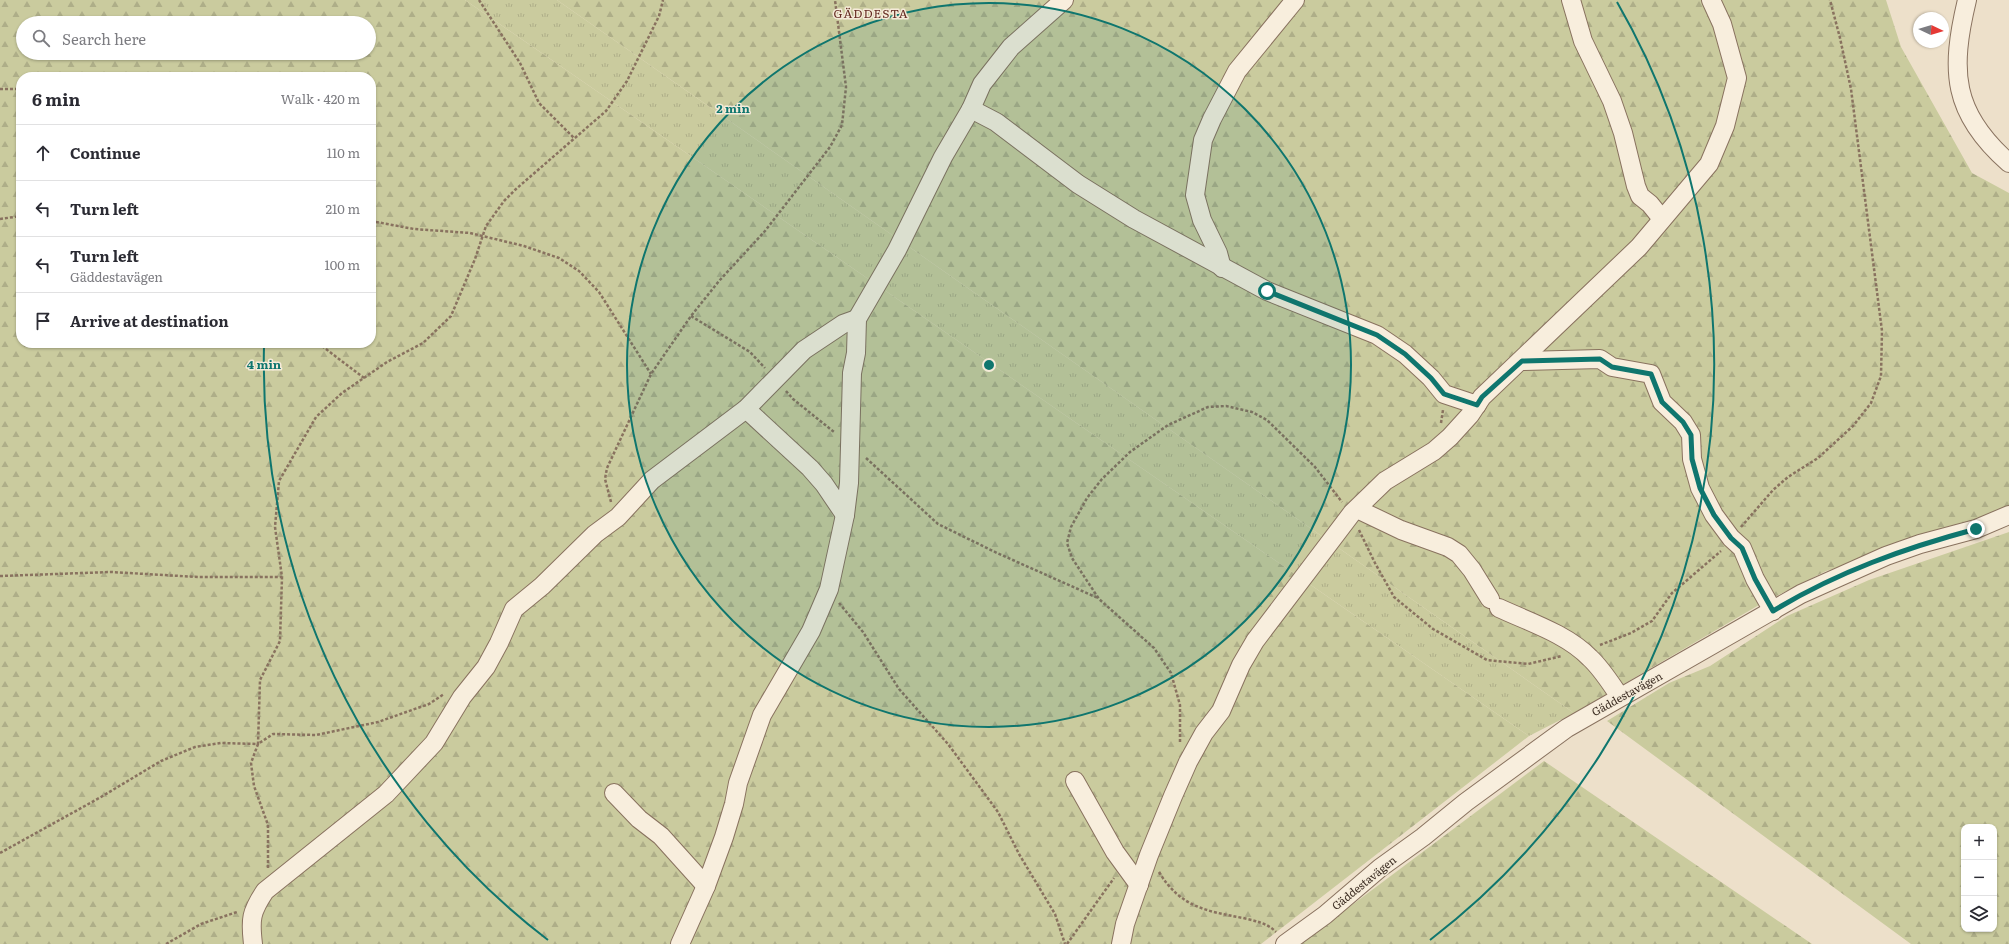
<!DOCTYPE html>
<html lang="en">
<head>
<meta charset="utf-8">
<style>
  :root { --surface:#fff; --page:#f7f7f7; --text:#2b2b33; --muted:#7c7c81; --line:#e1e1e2 }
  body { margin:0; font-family:Literata,serif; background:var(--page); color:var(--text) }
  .controls { position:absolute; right:12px; bottom:12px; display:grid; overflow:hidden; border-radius:8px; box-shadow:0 1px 3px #0004 }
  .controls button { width:36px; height:36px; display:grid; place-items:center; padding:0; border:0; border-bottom:1px solid var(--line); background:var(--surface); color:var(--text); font:20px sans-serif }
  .compass { position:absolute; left:1913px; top:12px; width:36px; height:36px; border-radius:50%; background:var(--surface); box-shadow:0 1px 3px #0004; rotate:94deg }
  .stop { position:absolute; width:12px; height:12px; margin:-9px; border:3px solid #0f766e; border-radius:50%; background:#fff }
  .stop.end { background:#0f766e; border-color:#fff; box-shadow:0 1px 4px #0008 }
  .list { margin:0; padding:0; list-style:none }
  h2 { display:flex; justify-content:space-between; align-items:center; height:52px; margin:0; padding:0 16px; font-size:17px }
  h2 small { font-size:13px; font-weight:400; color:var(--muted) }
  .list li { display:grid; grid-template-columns:26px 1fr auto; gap:12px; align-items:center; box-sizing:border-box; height:56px; padding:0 16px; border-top:1px solid var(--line) }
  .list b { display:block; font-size:15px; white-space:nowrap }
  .list p { margin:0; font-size:13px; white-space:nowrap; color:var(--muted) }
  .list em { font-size:13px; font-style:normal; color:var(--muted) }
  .icon { flex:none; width:22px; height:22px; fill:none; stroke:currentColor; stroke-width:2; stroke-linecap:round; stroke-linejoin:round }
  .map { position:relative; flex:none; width:2009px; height:944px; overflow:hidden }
  .search { position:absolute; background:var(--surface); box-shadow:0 1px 3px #0004; left:16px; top:16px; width:360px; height:44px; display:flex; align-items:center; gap:10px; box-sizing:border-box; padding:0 14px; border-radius:22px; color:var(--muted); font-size:15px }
  .panel { position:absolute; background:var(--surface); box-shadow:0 1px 3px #0004; left:16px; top:72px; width:360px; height:276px; border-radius:16px }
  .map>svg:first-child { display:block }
  .grass { fill:url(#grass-tufts) }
  .forest { fill:url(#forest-firs); fill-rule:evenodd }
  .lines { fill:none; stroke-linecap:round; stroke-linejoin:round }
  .minor-casing { stroke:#89725f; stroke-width:20 }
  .path { stroke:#89725f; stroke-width:2.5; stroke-dasharray:3 2; stroke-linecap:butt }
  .minor { stroke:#f8eedd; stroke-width:18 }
  .route { stroke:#0f766e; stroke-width:5 }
  .ring { fill:none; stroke:#0f766e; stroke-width:2 }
  .labels { text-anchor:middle; stroke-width:3; stroke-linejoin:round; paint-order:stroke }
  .street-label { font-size:11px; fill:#3b2c22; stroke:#f5ebd9 }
  .neighbourhood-label { font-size:12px; letter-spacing:1px; fill:#652c23; stroke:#f5ebd9 }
  .centre { fill:#0f766e; stroke:#f5ebd9; stroke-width:2 }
  .ring-label { font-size:12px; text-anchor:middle; font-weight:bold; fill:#0f766e; stroke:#f5ebd9; stroke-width:3; stroke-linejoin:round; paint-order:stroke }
</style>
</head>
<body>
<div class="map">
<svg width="2009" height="944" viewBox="0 0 2009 944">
  <defs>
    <pattern id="grass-tufts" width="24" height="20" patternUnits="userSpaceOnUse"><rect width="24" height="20" fill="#cacb9e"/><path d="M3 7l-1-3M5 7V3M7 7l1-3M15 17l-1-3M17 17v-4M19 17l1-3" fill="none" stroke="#aeae88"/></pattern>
    <pattern id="forest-firs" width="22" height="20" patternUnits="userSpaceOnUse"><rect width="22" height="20" fill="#cacb9e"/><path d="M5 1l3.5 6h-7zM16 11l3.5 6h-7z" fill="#aeae88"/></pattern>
  </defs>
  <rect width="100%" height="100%" fill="#ede0ca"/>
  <!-- grass -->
  <polygon class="grass" points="465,0 557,0 1574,713 1529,736"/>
  <!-- forest -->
  <g class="forest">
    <path d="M 0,0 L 465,0 L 1529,736 L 1261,944 L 0,944 ZM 23,23 L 369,23 L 369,53 L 23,53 ZM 21,77 L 371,77 L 371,343 L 21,343 Z"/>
    <polygon points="557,0 1886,0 1901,47 1972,173 2009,193 2009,507 1975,523 1826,571 1759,605 1574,713"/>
    <path d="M 2009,532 L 2009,944 L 1911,944 L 1607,721 L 1669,683 L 1710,666 L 1787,616 L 1869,580 ZM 1964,827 L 1994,827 L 1994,929 L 1964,929 Z"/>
    <polygon points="1544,761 1812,944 1300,944"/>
  </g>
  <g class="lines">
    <!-- minor casing -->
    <g class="minor-casing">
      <g id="minor">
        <polyline points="1571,0 1583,41 1612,101 1623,133 1636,186 1640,196 1650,204 1662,219"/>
        <path d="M 1967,0 C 1950,71 1952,113 2009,163"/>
        <polyline points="971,109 996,122 1078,184 1134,219 1267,291 1377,335 1405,354 1431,378 1444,394 1477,405"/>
        <polyline points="1222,268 1218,253 1202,220 1195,195 1203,140 1212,119 1237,71 1295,0"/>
        <polyline points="1522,361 1600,359 1612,367 1651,374 1662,402 1683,422 1691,435 1692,459 1700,488 1714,515 1731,538 1742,548 1755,579 1773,611"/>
        <polyline points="746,409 810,468 824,484 845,515"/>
        <polyline points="1357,509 1401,530 1448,547 1459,554 1472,570 1490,599"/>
        <path d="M 1499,608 C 1529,622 1567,634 1590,658 C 1602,669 1611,684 1620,697"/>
        <polyline points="1075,781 1115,852 1139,885"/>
        <polyline points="614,793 639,819 661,836 706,886"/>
        <path d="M 253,944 C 250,919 251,912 265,891 L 386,794 L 434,743 L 462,697 L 486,667 L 499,643 L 514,609 L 542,586 L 595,534 L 618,517 L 652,480 L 746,409 L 804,350 L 843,324 L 857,319"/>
        <polyline points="680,944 706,886 724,837 734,804 738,783 762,715 811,631 829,589 845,515 849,483 852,373 856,353 857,319 897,250 943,157 971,109 982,84 1011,47 1064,0"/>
        <polyline points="1121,944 1125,924 1149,855 1173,796 1188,762 1204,733 1221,711 1241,665 1255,641 1352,513 1385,481 1434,451 1450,437 1470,415 1482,397 1639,247 1709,164 1725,126 1737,78 1722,24 1711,0"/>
        <polyline points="1285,944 1325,915 1380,868 1423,837 1466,802 1567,728 1801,594 1886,556 1920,544 1976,529 2009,515"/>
      </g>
    </g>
    <!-- path -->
    <g class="path">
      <polyline points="479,0 520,63 539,103 574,138"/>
      <polyline points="0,89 21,89"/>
      <polyline points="0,219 21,216"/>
      <polyline points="371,221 414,229 470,233 524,246 559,258 579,271 599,292 651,374"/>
      <polyline points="691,316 750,352 765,368"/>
      <polyline points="318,343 364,378"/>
      <polyline points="786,391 793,399 834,432"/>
      <polyline points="1441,423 1443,410"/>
      <polyline points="866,458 938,524 997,553 1098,598"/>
      <polyline points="611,502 605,479 607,468 651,374 691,316 719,281 765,231 830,147 842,125 846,87 835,0"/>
      <polyline points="1741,527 1773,490 1788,477 1818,458 1853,426 1871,403 1881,376 1882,331 1851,89 1840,38 1830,0"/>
      <polyline points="1359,530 1375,563 1394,597 1433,629 1487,660 1528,664 1562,656"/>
      <polyline points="0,576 111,572 198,577 282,577"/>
      <polyline points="839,603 863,632 899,689 948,744 998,812 1019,854 1055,914 1065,944"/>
      <polyline points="1600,645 1631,633 1652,621 1672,593 1721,551"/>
      <polyline points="1180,742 1180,705 1171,673 1154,648 1099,599 1072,558 1067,543 1071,527 1087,498 1102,479 1130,452 1168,425 1208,407 1226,406 1252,412 1267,420 1315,467 1342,502"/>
      <polyline points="0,853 101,797 161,761 195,747 221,743 258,744 260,680 280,641 282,577 275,527 279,481 316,417 342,393 387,362 423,343 451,316 475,259 486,226 504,201 516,189 606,111 627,81 659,16 663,0"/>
      <polyline points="268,868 268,825 254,786 251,763 258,744 273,734 316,735 378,722 429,704 444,694"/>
      <path d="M 1159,872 C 1180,907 1206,911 1243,918 C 1256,921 1267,923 1276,932"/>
      <polyline points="166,944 201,924 237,912"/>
      <polyline points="1067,944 1114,878"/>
    </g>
    <!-- minor -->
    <use href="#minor" class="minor"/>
  </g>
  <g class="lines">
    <!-- route -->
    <path class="route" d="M 1267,291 L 1377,335 L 1405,354 L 1431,378 L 1444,394 L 1477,405 L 1482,397 L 1522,361 L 1600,359 L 1612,367 L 1651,374 L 1662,402 L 1683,422 L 1691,435 L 1692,459 L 1700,488 L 1714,515 L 1731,538 L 1742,548 L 1755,579 L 1773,611 C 1837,572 1905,548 1976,529"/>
  </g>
  <!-- distance rings -->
  <circle cx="989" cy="365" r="362" fill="#0f766e" fill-opacity=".12"/>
  <g class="ring">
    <circle cx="989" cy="365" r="362"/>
    <path d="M548 940A725 725 0 0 1 264 346M1617 2A725 725 0 0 1 1430 940"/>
  </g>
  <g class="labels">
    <!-- street labels -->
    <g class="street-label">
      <text transform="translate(1627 694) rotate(-29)" y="4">Gäddestavägen</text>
      <text transform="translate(1364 883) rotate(-39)" y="4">Gäddestavägen</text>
    </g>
    <!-- neighbourhood labels -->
    <g class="neighbourhood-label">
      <text x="871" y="18">GÄDDESTA</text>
    </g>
  </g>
  <circle cx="989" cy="365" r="6" class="centre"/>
  <g class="ring-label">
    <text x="733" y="113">2 min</text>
    <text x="264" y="369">4 min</text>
  </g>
</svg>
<div class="controls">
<button>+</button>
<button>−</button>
<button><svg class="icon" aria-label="layers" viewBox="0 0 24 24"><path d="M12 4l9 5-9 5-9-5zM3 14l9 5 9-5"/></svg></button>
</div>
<svg class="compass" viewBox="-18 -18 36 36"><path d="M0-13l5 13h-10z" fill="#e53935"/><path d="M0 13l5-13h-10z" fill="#7c7c81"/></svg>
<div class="stop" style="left:1267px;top:291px"></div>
<div class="stop end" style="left:1976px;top:529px"></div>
<div class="search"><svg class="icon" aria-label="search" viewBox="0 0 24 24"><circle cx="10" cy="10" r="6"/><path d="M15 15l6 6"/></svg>Search here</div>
<section class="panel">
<h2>6 min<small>Walk · 420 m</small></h2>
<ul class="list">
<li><svg class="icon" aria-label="ahead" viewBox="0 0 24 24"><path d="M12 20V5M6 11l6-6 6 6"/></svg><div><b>Continue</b></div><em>110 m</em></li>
<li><svg class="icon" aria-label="left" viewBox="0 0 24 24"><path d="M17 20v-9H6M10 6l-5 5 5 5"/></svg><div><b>Turn left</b></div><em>210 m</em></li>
<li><svg class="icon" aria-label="left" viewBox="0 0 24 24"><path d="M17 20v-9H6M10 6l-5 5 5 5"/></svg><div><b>Turn left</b><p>Gäddestavägen</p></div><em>100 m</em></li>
<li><svg class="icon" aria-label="arrive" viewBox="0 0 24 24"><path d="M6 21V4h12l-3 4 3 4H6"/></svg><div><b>Arrive at destination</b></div></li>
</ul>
</section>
</div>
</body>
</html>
